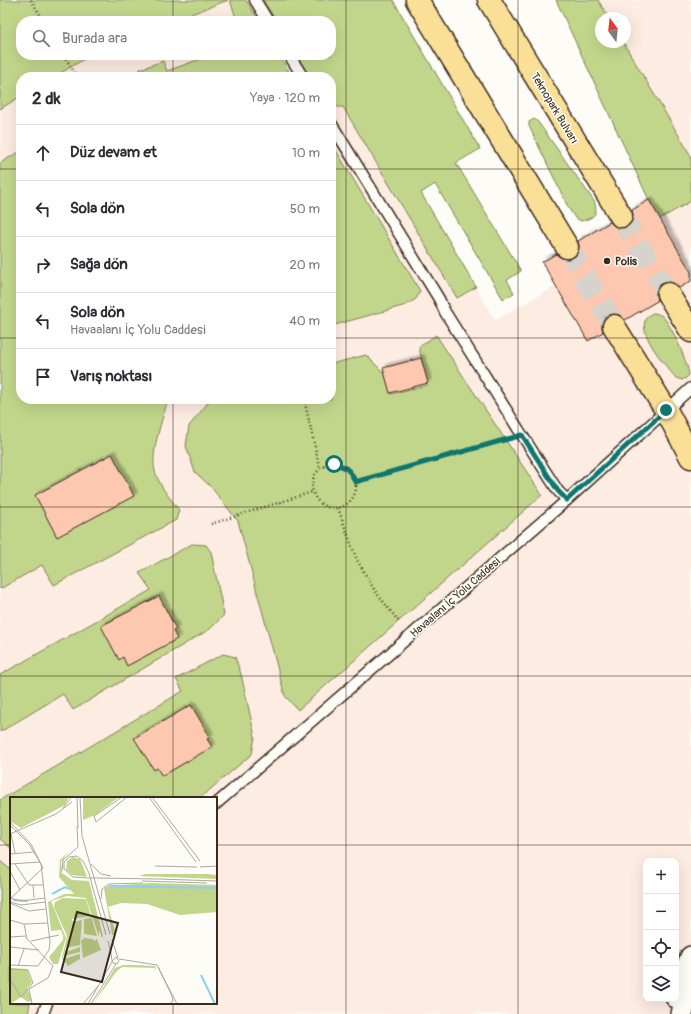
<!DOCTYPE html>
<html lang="tr">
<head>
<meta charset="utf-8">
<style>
  :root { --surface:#fff; --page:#f7f7f7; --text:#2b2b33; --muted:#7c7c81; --line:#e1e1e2 }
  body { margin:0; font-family:Pangolin,sans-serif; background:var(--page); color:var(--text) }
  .controls { position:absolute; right:12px; bottom:12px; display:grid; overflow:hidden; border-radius:8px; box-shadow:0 4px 16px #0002 }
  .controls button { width:36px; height:36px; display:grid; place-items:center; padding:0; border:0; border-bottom:1px solid var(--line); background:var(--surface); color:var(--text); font:20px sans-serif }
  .compass { position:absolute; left:595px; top:12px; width:36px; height:36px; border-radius:50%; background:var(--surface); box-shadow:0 4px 16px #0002; rotate:345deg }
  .stop { position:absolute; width:12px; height:12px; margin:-9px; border:3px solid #0f766e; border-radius:50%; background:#fff }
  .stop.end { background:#0f766e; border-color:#fff; box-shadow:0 1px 4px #0008 }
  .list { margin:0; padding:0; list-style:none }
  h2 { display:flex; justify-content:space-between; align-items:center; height:52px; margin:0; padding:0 16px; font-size:17px }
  h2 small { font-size:13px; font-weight:400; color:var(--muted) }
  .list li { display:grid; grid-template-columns:26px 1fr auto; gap:12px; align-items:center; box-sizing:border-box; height:56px; padding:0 16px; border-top:1px solid var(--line) }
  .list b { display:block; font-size:15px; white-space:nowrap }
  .list p { margin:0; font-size:13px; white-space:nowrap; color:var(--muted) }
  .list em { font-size:13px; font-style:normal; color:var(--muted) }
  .icon { flex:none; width:22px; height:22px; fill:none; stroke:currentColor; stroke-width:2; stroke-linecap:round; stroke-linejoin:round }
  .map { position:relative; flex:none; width:691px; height:1014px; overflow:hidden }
  .search { position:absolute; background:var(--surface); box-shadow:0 4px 16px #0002; left:16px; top:16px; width:320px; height:44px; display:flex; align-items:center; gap:10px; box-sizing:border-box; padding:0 14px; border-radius:16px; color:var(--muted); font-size:15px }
  .panel { position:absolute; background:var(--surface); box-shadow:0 4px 16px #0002; left:16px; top:72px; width:320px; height:332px; border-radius:16px }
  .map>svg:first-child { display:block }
  .built { fill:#fdece2; fill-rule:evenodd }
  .green { fill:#c2d68b; stroke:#7e8054 }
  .building { fill:#fec8b0; stroke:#3b2a1e; filter:url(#shadow) }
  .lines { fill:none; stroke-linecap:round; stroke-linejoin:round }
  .highway-tunnel { stroke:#d6d2cc; stroke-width:22; stroke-dasharray:22 11; stroke-linecap:butt }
  .lane-casing { stroke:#3b2a1e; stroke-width:13 }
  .street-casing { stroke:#3b2a1e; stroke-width:24 }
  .highway-casing { stroke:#3b2a1e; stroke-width:25 }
  .path { stroke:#3b2a1e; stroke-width:2.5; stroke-dasharray:1 3; stroke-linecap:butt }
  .lane { stroke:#fdfcf7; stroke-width:10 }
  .street { stroke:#fdfcf7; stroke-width:21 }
  .highway { stroke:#fadf96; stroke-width:22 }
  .route { stroke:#0f766e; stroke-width:5 }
  .grid { fill:none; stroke:#3b2a1e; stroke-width:1; stroke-opacity:0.55 }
  .poi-dot { fill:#3b2a1e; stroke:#fdfcf7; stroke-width:1.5 }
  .labels { text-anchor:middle; stroke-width:3; stroke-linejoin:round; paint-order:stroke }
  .street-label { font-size:11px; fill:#3b2a1e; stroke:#fdfcf7 }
  .poi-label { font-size:11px; font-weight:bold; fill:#3b2a1e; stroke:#fdfcf7; text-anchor:start }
  .inset-river { fill:none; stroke:#8fcef0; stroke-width:2 }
  .inset-road { fill:none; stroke:#afa8a0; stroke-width:1 }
  .view { fill:#3b2a1e; fill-opacity:0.15; stroke:#3b2a1e; stroke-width:2 }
  .inset-edge { fill:none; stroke:#3b2a1e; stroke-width:2 }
</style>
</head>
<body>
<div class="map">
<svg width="691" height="1014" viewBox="0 0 691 1014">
  <defs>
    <filter id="shadow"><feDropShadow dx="3.5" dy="-3.5" stdDeviation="1" flood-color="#0004"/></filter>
  </defs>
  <rect width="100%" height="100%" fill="#fdfcf7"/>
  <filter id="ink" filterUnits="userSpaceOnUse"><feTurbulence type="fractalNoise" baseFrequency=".025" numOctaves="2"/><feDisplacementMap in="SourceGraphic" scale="8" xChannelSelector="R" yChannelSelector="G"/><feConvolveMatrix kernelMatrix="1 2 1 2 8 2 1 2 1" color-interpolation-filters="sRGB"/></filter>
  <g filter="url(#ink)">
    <!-- built -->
    <g class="built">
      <path d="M 0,0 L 320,0 L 412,150 L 406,168 L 495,320 L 556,286 L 691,201 L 691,1014 L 0,1014 ZM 21,21 L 331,21 L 331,55 L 21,55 ZM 21,77 L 331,77 L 331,399 L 21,399 ZM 11,798 L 216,798 L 216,1003 L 11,1003 ZM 646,861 L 676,861 L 676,999 L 646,999 Z"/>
      <polygon points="598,0 691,0 691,156 623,42 625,42 625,18 609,18"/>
    </g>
    <!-- green -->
    <g class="green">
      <polygon points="0,0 228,0 173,21 21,21 21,55 91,55 54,77 21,77 21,96 0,109"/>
      <polygon points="230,0 246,0 259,21 237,21"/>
      <polygon points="263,0 393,0 480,149 456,163 521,271 507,280 514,293 503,299 435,184 421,193 476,287 457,298 343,107 331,107 331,77 310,77 296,55 331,55 331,21 276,21"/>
      <polygon points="556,0 598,0 609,18 601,18 601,42 623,42 691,156 691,201 660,219 649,200"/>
      <polygon points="211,55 279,55 292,77 137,77 140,69 163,61 167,71"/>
      <path d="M 534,119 L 538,122 L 594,201 C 599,214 594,218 581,221 L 575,218 L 568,207 L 529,126 L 529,122 Z"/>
      <polygon points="331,142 420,291 416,299 406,305 331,326"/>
      <path d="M 21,151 L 21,399 L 168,399 C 163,418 150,452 155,471 C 159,486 170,498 179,510 L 176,520 L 54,585 L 42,565 L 0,589 L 0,163 Z"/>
      <path d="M 653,313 C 656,313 659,314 662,316 C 671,324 688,363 689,375 L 686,378 L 682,380 L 676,378 C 667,367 627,323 653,313 Z"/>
      <polygon points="436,335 542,495 298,710 285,696 238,521 211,487 195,472 186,446 189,426 211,399 331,399 331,364 366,355 385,374 391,394 427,385 419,347"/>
      <polygon points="192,544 206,545 211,552 224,615 210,629 73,710 63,694 0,732 0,675 151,590 139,573"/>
      <polygon points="223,654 235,657 241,674 255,737 252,754 200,798 11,798 11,848 0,839 0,800 183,691 176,679"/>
      <polygon points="0,861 11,870 11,1003 30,1003 28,1014 0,1014"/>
    </g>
    <!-- building -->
    <g class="building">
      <polygon points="649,200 691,272 691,281 679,288 674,283 667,282 662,283 657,288 656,295 657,301 625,320 620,315 613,314 608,315 603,320 602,327 603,332 588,341 542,262 556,254 561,258 568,259 573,258 578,253 579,246 578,241 610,222 615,227 622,228 627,227 632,222 633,215 632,210"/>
      <polygon points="421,358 428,383 390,393 383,368"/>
      <polygon points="112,454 134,496 57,537 35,495"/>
      <polygon points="159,596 176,629 173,631 177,639 127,666 123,657 119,660 101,626"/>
      <polygon points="191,705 210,737 207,739 212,747 162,776 157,768 154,770 134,738"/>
    </g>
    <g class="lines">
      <!-- highway-tunnel -->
      <g class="highway-tunnel">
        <polyline points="621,216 668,294"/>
        <polyline points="567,247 614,326"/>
      </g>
      <!-- lane casing -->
      <g class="lane-casing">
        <g id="lane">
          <polyline points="255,0 268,21"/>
          <polyline points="289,55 303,77"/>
          <polyline points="331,123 439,299 445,312 522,435 558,491 567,500"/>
          <polyline points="216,804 567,500 691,388"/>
          <polyline points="43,1014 47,1003"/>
        </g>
      </g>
      <!-- street casing -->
      <g class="street-casing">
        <g id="street">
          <polyline points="676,997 691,957"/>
          <polyline points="682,1014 690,981"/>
        </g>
      </g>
      <!-- highway casing -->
      <g class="highway-casing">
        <g id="highway">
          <polyline points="417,0 567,247"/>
          <polyline points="489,0 621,216"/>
          <polyline points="668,294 691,331"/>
          <polyline points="614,326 666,410 691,457"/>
        </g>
      </g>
      <!-- path -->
      <g class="path">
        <polyline points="31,0 44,21"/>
        <polyline points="64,55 77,77"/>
        <polyline points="304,399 320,469"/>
        <circle cx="334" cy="486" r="22"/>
        <polyline points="355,482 507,440"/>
        <polyline points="338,508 357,560 375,591 400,623"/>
        <polyline points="211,524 312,492"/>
      </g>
      <!-- lane -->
      <use href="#lane" class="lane"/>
      <!-- street -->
      <use href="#street" class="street"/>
      <!-- highway -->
      <use href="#highway" class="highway"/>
    </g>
  </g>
  <g class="lines" filter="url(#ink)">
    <!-- route -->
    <path class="route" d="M 334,464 C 346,466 351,471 355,482 L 522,435 L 558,491 L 567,500 L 666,410"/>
  </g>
  <!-- grid -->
  <path class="grid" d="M 173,0 L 173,21M 346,0 L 346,1014M 518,0 L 518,1014M 173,55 L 173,77M 0,169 L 21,169M 331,169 L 691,169M 0,338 L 21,338M 331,338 L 691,338M 173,399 L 173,798M 0,507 L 691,507M 0,676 L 691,676M 0,845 L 11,845M 216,845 L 691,845M 173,1003 L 173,1014"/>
  <!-- markers -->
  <circle class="poi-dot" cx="607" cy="261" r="4"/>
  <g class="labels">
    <!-- street labels -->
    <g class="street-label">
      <text transform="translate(555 108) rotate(59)" y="4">Teknopark Bulvarı</text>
      <text transform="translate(455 597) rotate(-41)" y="4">Havaalanı İç Yolu Caddesi</text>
    </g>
    <!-- poi labels -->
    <g class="poi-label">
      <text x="615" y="265">Polis</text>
    </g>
  </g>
  <!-- overview -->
  <g transform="translate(10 797)">
    <rect width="207" height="207" fill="#fdfcf7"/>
    <path d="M 0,0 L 59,0 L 55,8 L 11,31 L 0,24 ZM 73,0 L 109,0 L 85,18 L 73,23 ZM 59,54 L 51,65 L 52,76 L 62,83 L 79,84 L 93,139 L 92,141 L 89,133 L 89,140 L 76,101 L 57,99 L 41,104 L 56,141 L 48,167 L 43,167 L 39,160 L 53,143 L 53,139 L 51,133 L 41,134 L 38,105 L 54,97 L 64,97 L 49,80 L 50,63 ZM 63,60 L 70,62 L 77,80 L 62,78 L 56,73 L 57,64 ZM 135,77 L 197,77 L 207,78 L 207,82 L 129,79 ZM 140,86 L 207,88 L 207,115 L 170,118 L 137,107 L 111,106 L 98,110 L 106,137 L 102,138 L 94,91 L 98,89 ZM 53,101 L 76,102 L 87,139 L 74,137 L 74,122 L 81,121 L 80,119 L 62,122 L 63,125 L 72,123 L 70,148 L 55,151 L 57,155 L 70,150 L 70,155 L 53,159 L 54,162 L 70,157 L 70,162 L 58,169 L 52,161 L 57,139 L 44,110 L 45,105 ZM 74,141 L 83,142 L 84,144 L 87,142 L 91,153 L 73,161 L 71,144 ZM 125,168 L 145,169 L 146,171 L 144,174 L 145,171 L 112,170 L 106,175 L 83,207 L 105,171 L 113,168 ZM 0,171 L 17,172 L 22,186 L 17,191 L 22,203 L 18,205 L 11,200 L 0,207 Z" fill="#c2d68b"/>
    <path class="inset-river" d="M 99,89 L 207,91M 42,97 L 55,90 L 60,92M 3,103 L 18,104M 191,178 L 205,207"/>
    <path class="inset-road" d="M 67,0 L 68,31M 70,0 L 72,39 L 100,137M 112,0 L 84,19 L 86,25 L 117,0M 139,0 L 186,65M 142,0 L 190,64M 53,11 L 61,1M 0,25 L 21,47 L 33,71 L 0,102M 0,28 L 19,47 L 31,67 L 40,145 L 39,153 L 28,169 L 0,168M 0,37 L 46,17 L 62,5M 1,37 L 5,56M 0,57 L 24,55M 0,67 L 30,65M 5,67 L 19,88 L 34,88M 81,67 L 91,77 L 101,79M 145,69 L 187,70M 190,70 L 207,69M 0,74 L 10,93M 52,74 L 53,63 L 68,50 L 67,29M 132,84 L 197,86M 23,88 L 24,101M 0,101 L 11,104 L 35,101M 91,102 L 92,92 L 99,87 L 133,86M 0,105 L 11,108 L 35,105M 0,106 L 19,114 L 36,112M 0,123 L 14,127 L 38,126M 14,127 L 17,142 L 43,169 L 38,181 L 19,192 L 22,207M 96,138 L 82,88 L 79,76 L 73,64 L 67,59 L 59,60 L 54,65 L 54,72 L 63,80 L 77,81 L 85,81 L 149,82 L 207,84M 0,140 L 16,139M 102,143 L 108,161M 21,144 L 49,138M 98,144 L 101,156 L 102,164 L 103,166 L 107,167 L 109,164 L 106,160 L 102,164M 0,150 L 29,153M 109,162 L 147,168 L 167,207M 8,169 L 14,152M 148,170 L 162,199 L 163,204 L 159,207M 0,172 L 18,173 L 23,186 L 11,200 L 0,182M 73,207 L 88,189M 78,207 L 102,165M 81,207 L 106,167"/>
    <path class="view" d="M 67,115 L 108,126 L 92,185 L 51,175 Z"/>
    <rect width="207" height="207" class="inset-edge"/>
  </g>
</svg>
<div class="controls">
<button>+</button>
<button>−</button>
<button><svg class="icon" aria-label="locate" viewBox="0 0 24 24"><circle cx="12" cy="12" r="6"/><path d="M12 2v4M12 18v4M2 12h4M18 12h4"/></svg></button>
<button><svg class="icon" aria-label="layers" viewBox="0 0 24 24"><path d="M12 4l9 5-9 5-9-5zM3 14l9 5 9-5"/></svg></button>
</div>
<svg class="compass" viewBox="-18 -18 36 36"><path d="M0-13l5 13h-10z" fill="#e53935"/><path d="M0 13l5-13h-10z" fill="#7c7c81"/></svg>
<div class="stop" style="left:334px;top:464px"></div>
<div class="stop end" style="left:666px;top:410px"></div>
<div class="search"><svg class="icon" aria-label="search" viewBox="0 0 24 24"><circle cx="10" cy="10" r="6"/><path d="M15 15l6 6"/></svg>Burada ara</div>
<section class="panel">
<h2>2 dk<small>Yaya · 120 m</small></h2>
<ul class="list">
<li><svg class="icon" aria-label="ahead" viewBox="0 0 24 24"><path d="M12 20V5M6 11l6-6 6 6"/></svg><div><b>Düz devam et</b></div><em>10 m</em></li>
<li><svg class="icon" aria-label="left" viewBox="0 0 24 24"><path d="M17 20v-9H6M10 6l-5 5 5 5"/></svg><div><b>Sola dön</b></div><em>50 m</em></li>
<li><svg class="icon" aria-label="right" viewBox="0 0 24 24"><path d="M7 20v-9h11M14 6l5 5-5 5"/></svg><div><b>Sağa dön</b></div><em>20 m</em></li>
<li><svg class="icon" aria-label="left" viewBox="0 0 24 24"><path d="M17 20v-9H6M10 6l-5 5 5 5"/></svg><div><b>Sola dön</b><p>Havaalanı İç Yolu Caddesi</p></div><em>40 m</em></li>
<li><svg class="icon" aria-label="arrive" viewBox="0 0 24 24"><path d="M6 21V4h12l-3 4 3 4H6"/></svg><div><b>Varış noktası</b></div></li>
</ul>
</section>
</div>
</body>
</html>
